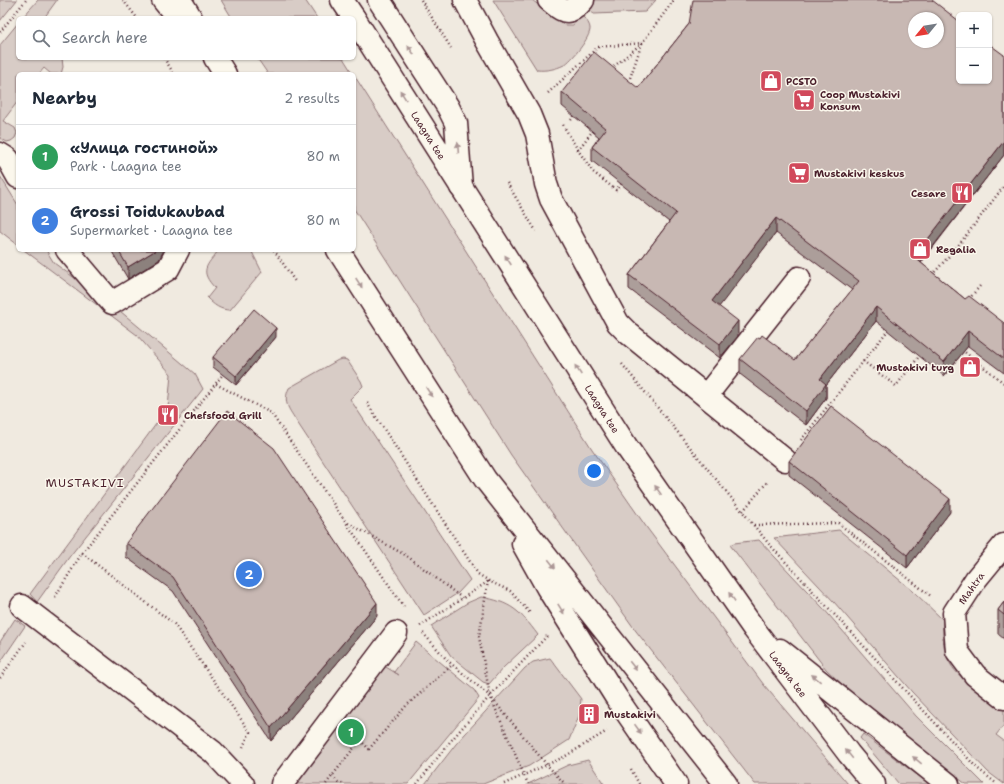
<!DOCTYPE html>
<html lang="en">
<head>
<meta charset="utf-8">
<style>
  :root { --surface:#fff; --page:#f6f6f7; --text:#1f2937; --muted:#747a83; --line:#e0e1e3; --accent:#ea580c }
  body { margin:0; font-family:"Shantell Sans",sans-serif; background:var(--page); color:var(--text) }
  .controls { position:absolute; right:12px; top:12px; display:grid; overflow:hidden; border-radius:6px; box-shadow:0 1px 3px #0004 }
  .controls button { width:36px; height:36px; display:grid; place-items:center; padding:0; border:0; border-bottom:1px solid var(--line); background:var(--surface); color:var(--text); font:20px sans-serif }
  .compass { position:absolute; left:908px; top:12px; width:36px; height:36px; border-radius:50%; background:var(--surface); box-shadow:0 1px 3px #0004; rotate:240deg }
  .you { position:absolute; left:594px; top:471px; width:14px; height:14px; margin:-10px; border:3px solid #fff; border-radius:50%; background:#1a73e8; box-shadow:0 0 0 6px #1a73e833 }
  .badge { display:grid; place-items:center; width:26px; height:26px; border-radius:50%; background:var(--accent); color:#fff; font-size:13px; font-weight:700 }
  .pin { position:absolute; translate:-50% -50%; border:2px solid #fff; box-shadow:0 1px 4px #0006 }
  .list { margin:0; padding:0; list-style:none }
  h2 { display:flex; justify-content:space-between; align-items:center; height:52px; margin:0; padding:0 16px; font-size:17px }
  h2 small { font-size:13px; font-weight:400; color:var(--muted) }
  .list li { display:grid; grid-template-columns:26px 1fr auto; gap:12px; align-items:center; box-sizing:border-box; height:64px; padding:0 16px; border-top:1px solid var(--line) }
  .list b { display:block; font-size:15px; white-space:nowrap }
  .list p { margin:0; font-size:13px; white-space:nowrap; color:var(--muted) }
  .list em { font-size:13px; font-style:normal; color:var(--muted) }
  .icon { flex:none; width:22px; height:22px; fill:none; stroke:currentColor; stroke-width:2; stroke-linecap:round; stroke-linejoin:round }
  .map { position:relative; flex:none; width:1004px; height:784px; overflow:hidden }
  .search { position:absolute; background:var(--surface); box-shadow:0 1px 3px #0004; left:16px; top:16px; width:340px; height:44px; display:flex; align-items:center; gap:10px; box-sizing:border-box; padding:0 14px; border-radius:6px; color:var(--muted); font-size:15px }
  .panel { position:absolute; background:var(--surface); box-shadow:0 1px 3px #0004; left:16px; top:72px; width:340px; height:180px; border-radius:6px }
  .map>svg:first-child { display:block }
  .green { fill:#d8ccc6; stroke:#917678 }
  .lines { fill:none; stroke-linecap:round; stroke-linejoin:round }
  .minor-casing { stroke:#4a1f2b; stroke-width:25 }
  .major-casing { stroke:#4a1f2b; stroke-width:25 }
  .path { stroke:#4a1f2b; stroke-width:2.5; stroke-dasharray:1 3; stroke-linecap:butt }
  .minor { stroke:#fbf7ec; stroke-width:22 }
  .major { stroke:#fbf7ec; stroke-width:22 }
  .wall { fill:#ac9e9a; stroke:#4a1f2b }
  .shaded-wall { fill:#8c817d; stroke:#4a1f2b }
  .building { fill:#c8b8b3; stroke:#4a1f2b; fill-rule:evenodd }
  .oneway { fill:#ab9695 }
  .labels { text-anchor:middle; stroke-width:3; stroke-linejoin:round; paint-order:stroke }
  .poi-label { font-size:10px; font-weight:bold; fill:#4a1f2b; stroke:#fbf7ec; text-anchor:start }
  .street-label { font-size:10px; fill:#4a1f2b; stroke:#fbf7ec }
  .quarter-label { font-size:12px; letter-spacing:1px; fill:#4a1f2b; stroke:#fbf7ec }
</style>
</head>
<body>
<div class="map">
<svg width="1004" height="784" viewBox="0 0 1004 784">
  <rect width="100%" height="100%" fill="#f0eae0"/>
  <filter id="ink" filterUnits="userSpaceOnUse"><feTurbulence type="fractalNoise" baseFrequency=".025" numOctaves="2"/><feDisplacementMap in="SourceGraphic" scale="8" xChannelSelector="R" yChannelSelector="G"/><feConvolveMatrix kernelMatrix="1 2 1 2 8 2 1 2 1" color-interpolation-filters="sRGB"/></filter>
  <g filter="url(#ink)">
    <!-- green -->
    <g class="green">
      <polygon points="0,0 17,0 0,21"/>
      <polygon points="38,0 57,0 44,18 22,18"/>
      <polygon points="221,0 305,0 317,18 232,18"/>
      <path d="M 493,0 L 532,0 L 564,25 L 573,25 L 581,15 C 585,19 589,22 590,28 C 591,37 572,60 564,65 C 556,69 546,71 537,70 Z"/>
      <polygon points="594,0 656,0 645,12 594,14 587,9"/>
      <polygon points="18,23 18,58 62,58 63,67 61,74 51,74 44,68 39,74 18,74 18,101 3,121 15,128 17,133 15,138 11,141 7,142 0,138 0,45"/>
      <polygon points="257,58 343,58 353,74 268,74"/>
      <polygon points="354,75 592,449 647,528 764,685 848,784 755,784 636,631 511,455 354,209"/>
      <polygon points="0,176 18,205 18,245 0,231"/>
      <polygon points="24,250 46,250 54,263 120,311 195,374 203,389 70,556 37,602 30,594 168,408 171,374 137,335"/>
      <path d="M 219,250 L 251,250 L 262,272 L 230,310 C 220,310 214,305 207,298 L 215,288 C 199,271 206,266 219,250 Z"/>
      <path d="M 343,359 L 347,360 L 361,381 L 363,386 L 350,399 L 470,580 L 458,593 L 424,615 L 297,422 C 290,410 282,403 289,388 L 338,360 Z"/>
      <path d="M 839,530 L 913,591 L 943,620 C 942,636 943,652 951,665 C 959,679 991,699 1004,709 L 1004,725 L 996,735 L 1004,741 L 1004,784 L 988,772 L 912,692 L 834,602 L 774,538 Z"/>
      <polygon points="759,540 823,608 916,716 984,784 966,784 917,748 858,700 826,669 730,545 734,543"/>
      <path d="M 481,597 C 511,602 520,611 538,635 L 503,668 L 489,684 L 483,682 L 451,656 L 431,626 L 467,603 Z"/>
      <polygon points="15,619 25,626 0,663 0,642"/>
      <polygon points="416,642 474,690 479,698 408,784 286,784 381,664 399,675 394,672"/>
      <polygon points="550,658 581,699 579,716 569,740 529,766 483,784 425,784 456,744 525,668 533,662"/>
      <polygon points="863,734 929,784 899,784 860,738"/>
      <polygon points="588,760 604,784 528,784 568,765"/>
    </g>
    <g class="lines">
      <!-- minor casing -->
      <g class="minor-casing">
        <g id="minor">
          <polyline points="163,0 178,18"/>
          <polyline points="379,0 448,107 456,123 461,187"/>
          <polyline points="465,0 487,41 529,114 537,134 546,184 551,199 618,323 628,333 785,460"/>
          <path d="M 549,0 C 563,12 569,17 583,0"/>
          <polyline points="0,154 8,159 18,177"/>
          <polyline points="67,250 112,303 168,269 178,250"/>
          <polyline points="706,396 799,278"/>
          <polyline points="1004,545 976,579 954,613 957,651 975,675 1004,698"/>
          <polyline points="22,606 213,752 243,784"/>
          <polyline points="282,784 396,633"/>
        </g>
      </g>
      <!-- major casing -->
      <g class="major-casing">
        <g id="major">
          <polyline points="180,0 191,18"/>
          <polyline points="342,0 354,18"/>
          <path id="s1" d="M 354,18 L 626,446 L 754,629 L 849,754 L 874,784"/>
          <polyline points="215,58 225,74"/>
          <polyline points="338,250 485,479 726,784"/>
          <polyline points="523,544 547,587 616,697 676,784"/>
          <polyline points="780,650 948,784"/>
        </g>
      </g>
      <!-- path -->
      <g class="path">
        <polyline points="123,0 137,18"/>
        <polyline points="421,0 451,48"/>
        <polyline points="0,32 26,0"/>
        <polyline points="164,58 174,74"/>
        <polyline points="611,69 642,43 674,0"/>
        <polyline points="548,93 598,47 642,43 628,84"/>
        <polyline points="571,120 576,114"/>
        <polyline points="563,125 578,150 593,172 616,190 621,184"/>
        <polyline points="578,150 594,129"/>
        <polyline points="507,183 536,231"/>
        <polyline points="274,250 296,283"/>
        <polyline points="932,275 958,246 1004,186"/>
        <polyline points="969,299 980,286"/>
        <polyline points="962,350 1004,383"/>
        <polyline points="863,361 896,386 921,354"/>
        <polyline points="622,364 769,544 977,768 997,784"/>
        <polyline points="216,384 271,413 404,607"/>
        <polyline points="367,403 478,574 489,581 510,591 530,613"/>
        <polyline points="801,440 889,329"/>
        <polyline points="743,511 768,481"/>
        <polyline points="348,523 407,556 462,598"/>
        <polyline points="754,525 838,523 932,597"/>
        <polyline points="82,553 174,624 250,732 243,747"/>
        <polyline points="488,581 479,637 490,696 528,784"/>
        <polyline points="55,597 82,553 224,373"/>
        <polyline points="420,626 489,581"/>
        <polyline points="423,633 448,661 490,696 547,765 565,784"/>
        <polyline points="0,678 26,642"/>
        <polyline points="631,769 639,784"/>
        <polyline points="332,776 338,782 345,784"/>
        <polyline points="326,784 360,740 369,749 406,706 452,665"/>
        <polyline points="417,784 449,743 490,696 547,636"/>
        <polyline points="504,784 564,757 607,731"/>
      </g>
      <!-- minor -->
      <use href="#minor" class="minor"/>
      <!-- major -->
      <use href="#major" class="major"/>
    </g>
    <!-- wall -->
    <g class="wall">
      <polygon points="689,24 1004,55 1004,155 921,263 965,299 1004,323 1004,373 968,346 944,376 876,321 826,385 826,398 806,425 740,374 740,359 795,360 852,290 776,233 718,307 738,336 720,358 629,289 629,275 669,222 592,161 592,147 599,137 562,106 562,92 638,88"/>
      <polygon points="111,250 163,250 163,252 159,260 128,279"/>
      <polygon points="276,337 236,385 213,367 213,357"/>
      <polygon points="789,461 950,512 907,568 789,475"/>
      <polygon points="126,543 377,616 271,741 173,591 126,557"/>
      <polygon points="1004,602 1004,639 998,634 998,610"/>
    </g>
    <!-- shaded-wall -->
    <g class="shaded-wall">
      <polygon points="1004,141 1004,155 914,271 914,257"/>
      <polygon points="776,218 776,233 712,316 712,301"/>
      <polygon points="156,250 163,250 163,252 159,260 128,279 128,267"/>
      <polygon points="876,307 876,321 826,385 826,398 806,425 806,411 820,379"/>
      <polygon points="738,321 738,336 720,358 720,344"/>
      <polygon points="276,328 276,337 236,385 236,376"/>
      <polygon points="968,331 968,346 944,376 944,362"/>
      <polygon points="950,499 950,512 907,568 907,555"/>
      <polygon points="377,603 377,616 271,741 271,728"/>
    </g>
    <!-- building -->
    <g class="building">
      <path d="M 693,0 L 932,0 L 959,21 L 959,81 L 989,81 L 989,44 L 1004,55 L 1004,141 L 914,257 L 965,299 L 969,296 L 1004,323 L 1004,359 L 968,331 L 944,362 L 876,307 L 820,379 L 826,384 L 806,411 L 740,359 L 758,337 L 760,338 L 762,335 L 795,360 L 859,281 L 776,218 L 712,301 L 738,321 L 720,344 L 629,275 L 676,213 L 592,147 L 606,129 L 562,92 L 594,52 L 638,88 L 689,24 ZM 914,18 L 938,18 L 938,42 L 914,42 Z"/>
      <polygon points="118,250 156,250 128,267"/>
      <polygon points="254,309 276,328 236,376 213,357"/>
      <polygon points="831,406 950,499 907,555 789,461"/>
      <polygon points="227,411 274,448 377,603 271,728 173,577 126,543"/>
      <polygon points="1004,602 1004,615 998,610"/>
    </g>
    <!-- one-way arrows -->
    <defs><path id="oneway-solid" d="M-6-.8H1V-3.2L6.5 0L1 3.2V.8H-6Z"/></defs>
    <g class="oneway">
      <use href="#oneway-solid" transform="translate(411 50) rotate(-123)"/>
      <use href="#oneway-solid" transform="translate(403 95) rotate(-122)"/>
      <use href="#oneway-solid" transform="translate(458 148) rotate(-94)"/>
      <use href="#oneway-solid" transform="translate(508 260) rotate(-123)"/>
      <use href="#oneway-solid" transform="translate(359 283) rotate(57)"/>
      <use href="#oneway-solid" transform="translate(578 370) rotate(-123)"/>
      <use href="#oneway-solid" transform="translate(429 392) rotate(57)"/>
      <use href="#oneway-solid" transform="translate(658 490) rotate(-125)"/>
      <use href="#oneway-solid" transform="translate(552 564) rotate(52)"/>
      <use href="#oneway-solid" transform="translate(732 597) rotate(-125)"/>
      <use href="#oneway-solid" transform="translate(561 609) rotate(58)"/>
      <use href="#oneway-solid" transform="translate(633 666) rotate(52)"/>
      <use href="#oneway-solid" transform="translate(816 678) rotate(-141)"/>
      <use href="#oneway-solid" transform="translate(638 729) rotate(55)"/>
      <use href="#oneway-solid" transform="translate(849 754) rotate(-129)"/>
      <use href="#oneway-solid" transform="translate(917 760) rotate(-141)"/>
    </g>
  </g>
  <!-- icons -->
  <defs>
    <g id="shop-square" transform="scale(1.15)"><rect x="-9" y="-9" width="18" height="18" rx="4" fill="#d1495b" stroke="#fbf7ec"/><path d="M-5-2.5h2.3a2.7 3.5 0 0 1 5.4 0H5L5.5 6h-11ZM-1.5-2.5h3a1.5 2.3 0 0 0-3 0Z" fill="#fff"/></g>
    <g id="supermarket-square" transform="scale(1.15)"><rect x="-9" y="-9" width="18" height="18" rx="4" fill="#d1495b" stroke="#fbf7ec"/><path d="M-6-5.5h2.5l.6 2H6L4.5 2H-2.5L-4.4-4H-6ZM-1.5 3.2a1.3 1.3 0 1 0 .1 0ZM3 3.2a1.3 1.3 0 1 0 .1 0Z" fill="#fff"/></g>
    <g id="restaurant-square" transform="scale(1.15)"><rect x="-9" y="-9" width="18" height="18" rx="4" fill="#d1495b" stroke="#fbf7ec"/><path d="M-5-6h1v4h1v-4h1v4h1v-4h1v5L-1.5 .5V6h-2V.5L-5-1ZM5-6V6H3V1.5H1.5Q1.5-4 5-6Z" fill="#fff"/></g>
    <g id="building-square" transform="scale(1.15)"><rect x="-9" y="-9" width="18" height="18" rx="4" fill="#d1495b" stroke="#fbf7ec"/><path d="M-4-6H4V6H1V3H-1V6H-4ZM-2.5-4.3h1.7v1.8h-1.7ZM.8-4.3h1.7v1.8H.8ZM-2.5-1h1.7V.8h-1.7ZM.8-1h1.7V.8H.8Z" fill="#fff"/></g>
  </defs>
  <g fill-rule="evenodd">
    <use href="#shop-square" x="771" y="81"/>
    <use href="#supermarket-square" x="804" y="100"/>
    <use href="#supermarket-square" x="799" y="173"/>
    <use href="#restaurant-square" x="962" y="193"/>
    <use href="#shop-square" x="920" y="249"/>
    <use href="#shop-square" x="970" y="367"/>
    <use href="#restaurant-square" x="168" y="415"/>
    <use href="#building-square" x="589" y="714"/>
  </g>
  <g class="labels">
    <!-- poi labels -->
    <g class="poi-label">
      <text x="786" y="85">PCSTO</text>
      <text x="820" y="98">Coop Mustakivi<tspan x="820" dy="12">Konsum</tspan></text>
      <text x="814" y="177">Mustakivi keskus</text>
      <text x="946" y="197" text-anchor="end">Cesare</text>
      <text x="936" y="253">Regalia</text>
      <text x="954" y="371" text-anchor="end">Mustakivi turg</text>
      <text x="184" y="419">Chefsfood Grill</text>
      <text x="604" y="718">Mustakivi</text>
    </g>
    <!-- street labels -->
    <g class="street-label">
      <text dy="4" stroke="none"><textPath href="#s1" startOffset="139">Laagna tee</textPath></text>
      <text dy="4" stroke="none"><textPath href="#s1" startOffset="463">Laagna tee</textPath></text>
      <text transform="translate(971 588) rotate(-55)" y="4">Mahtra</text>
      <text dy="4" stroke="none"><textPath href="#s1" startOffset="787">Laagna tee</textPath></text>
    </g>
    <!-- quarter labels -->
    <g class="quarter-label">
      <text x="85" y="487">MUSTAKIVI</text>
    </g>
  </g>
</svg>
<div class="controls">
<button>+</button>
<button>−</button>
</div>
<svg class="compass" viewBox="-18 -18 36 36"><path d="M0-13l5 13h-10z" fill="#e53935"/><path d="M0 13l5-13h-10z" fill="#747a83"/></svg>
<div class="you"></div>
<div class="pin badge" style="left:351px;top:732px;background:#2e9e5b">1</div>
<div class="pin badge" style="left:249px;top:574px;background:#3f7fe0">2</div>
<div class="search"><svg class="icon" aria-label="search" viewBox="0 0 24 24"><circle cx="10" cy="10" r="6"/><path d="M15 15l6 6"/></svg>Search here</div>
<section class="panel">
<h2>Nearby<small>2 results</small></h2>
<ul class="list">
<li><span class="badge" style="background:#2e9e5b">1</span><div><b>«Улица гостиной»</b><p>Park · Laagna tee</p></div><em>80 m</em></li>
<li><span class="badge" style="background:#3f7fe0">2</span><div><b>Grossi Toidukaubad</b><p>Supermarket · Laagna tee</p></div><em>80 m</em></li>
</ul>
</section>
</div>
</body>
</html>
